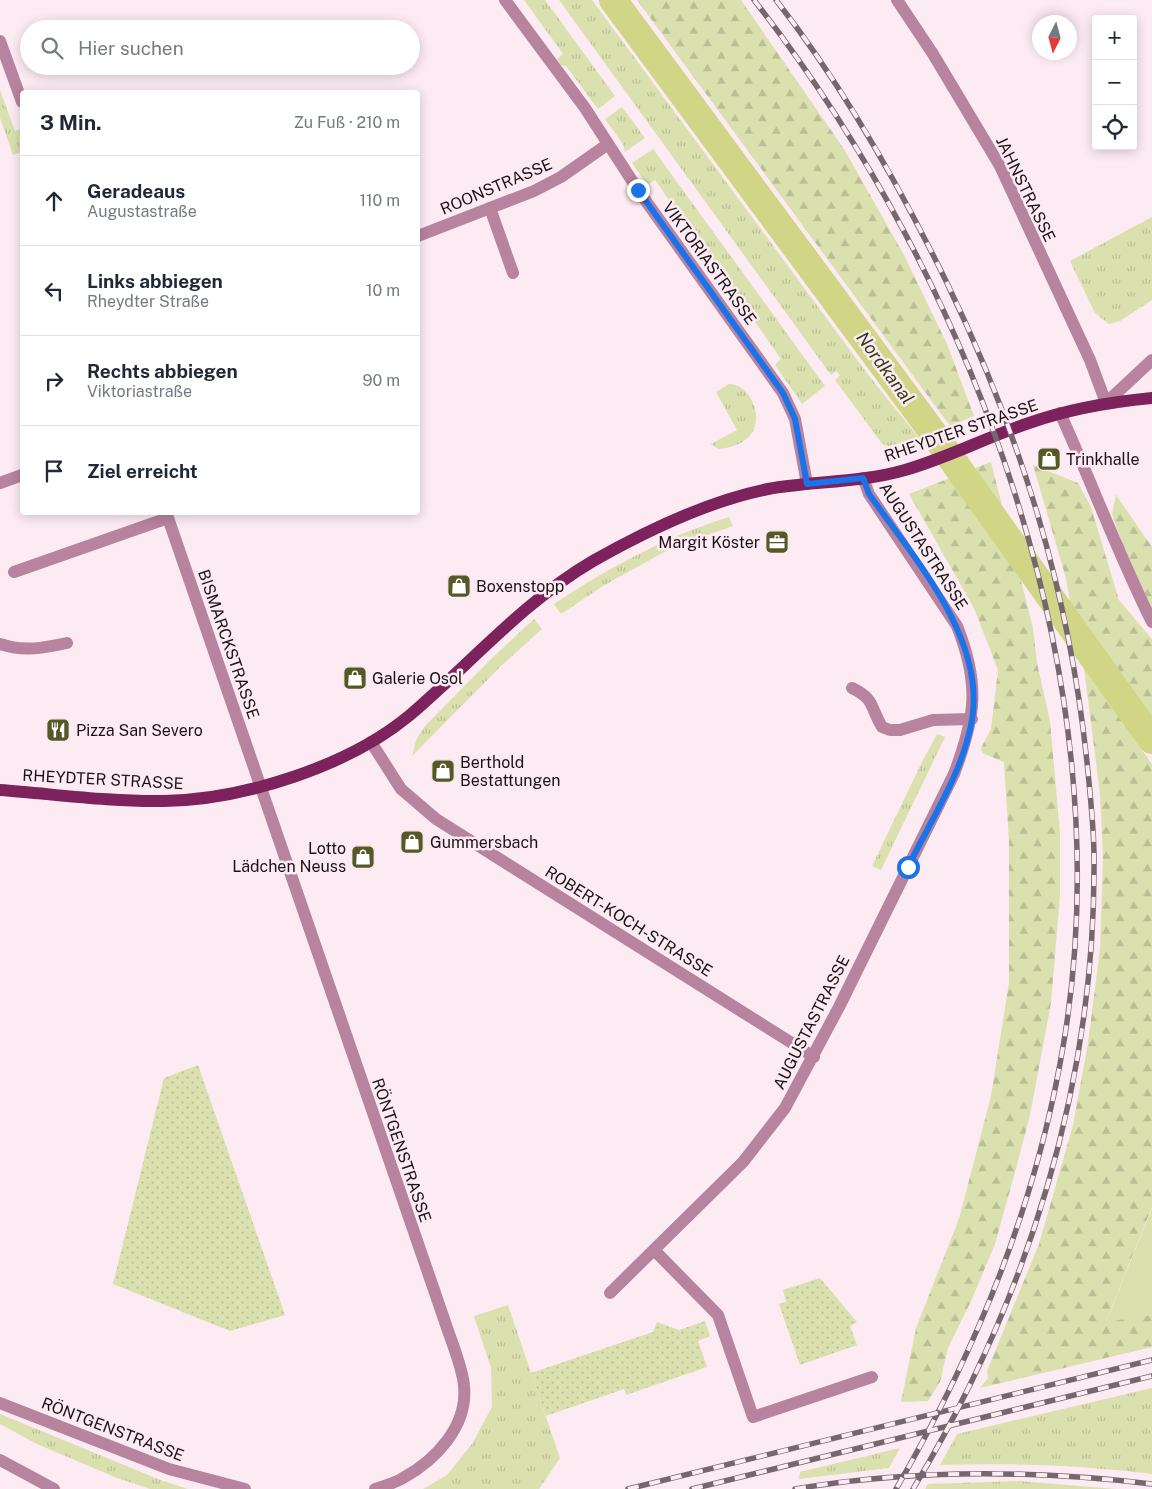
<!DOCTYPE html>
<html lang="de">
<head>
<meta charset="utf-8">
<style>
  :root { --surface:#fff; --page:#f2f2f3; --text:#1f2937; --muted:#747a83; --line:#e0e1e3 }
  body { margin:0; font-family:"Public Sans",sans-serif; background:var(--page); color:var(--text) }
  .controls { position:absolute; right:15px; top:15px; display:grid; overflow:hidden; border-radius:5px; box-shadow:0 2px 12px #0003 }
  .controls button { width:45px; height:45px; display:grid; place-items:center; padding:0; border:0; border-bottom:1px solid var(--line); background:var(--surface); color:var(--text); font:25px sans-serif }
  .compass { position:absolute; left:1032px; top:15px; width:45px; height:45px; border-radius:50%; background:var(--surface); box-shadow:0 2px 12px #0003; rotate:186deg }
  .stop { position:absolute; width:15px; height:15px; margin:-11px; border:4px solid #1a73e8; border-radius:50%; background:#fff }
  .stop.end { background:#1a73e8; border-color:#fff; box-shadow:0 1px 5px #0008 }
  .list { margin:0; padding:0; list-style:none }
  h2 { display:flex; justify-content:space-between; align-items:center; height:65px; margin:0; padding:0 20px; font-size:21px }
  h2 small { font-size:16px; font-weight:400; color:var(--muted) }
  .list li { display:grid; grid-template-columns:32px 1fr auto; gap:15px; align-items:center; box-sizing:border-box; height:90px; padding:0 20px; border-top:1px solid var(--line) }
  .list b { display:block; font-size:19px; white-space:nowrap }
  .list p { margin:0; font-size:16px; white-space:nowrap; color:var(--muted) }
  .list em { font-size:16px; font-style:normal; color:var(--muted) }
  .icon { flex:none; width:28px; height:28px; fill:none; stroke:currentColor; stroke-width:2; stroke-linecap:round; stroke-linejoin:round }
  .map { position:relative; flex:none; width:1152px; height:1489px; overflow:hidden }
  .search { position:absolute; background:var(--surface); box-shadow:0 2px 12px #0003; left:20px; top:20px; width:400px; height:55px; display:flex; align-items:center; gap:12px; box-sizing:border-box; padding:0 18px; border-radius:28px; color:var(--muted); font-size:19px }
  .panel { position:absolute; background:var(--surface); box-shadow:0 2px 12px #0003; left:20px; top:90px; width:400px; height:425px; border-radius:5px }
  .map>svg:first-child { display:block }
  .grass { fill:url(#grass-tufts) }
  .forest { fill:url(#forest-firs) }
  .park { fill:url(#park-dots) }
  .pitch { fill:#dbe0af }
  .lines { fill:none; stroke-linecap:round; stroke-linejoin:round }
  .canal { stroke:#d0d685; stroke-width:28 }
  .minor { stroke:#b7839f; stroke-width:12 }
  .major { stroke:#7d225c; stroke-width:12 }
  .rail-casing { stroke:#74686e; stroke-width:5.5 }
  .rail { stroke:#fcebf3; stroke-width:4; stroke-dasharray:11; stroke-linecap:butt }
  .route { stroke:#1a73e8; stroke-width:6 }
  .labels { text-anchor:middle; stroke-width:5; stroke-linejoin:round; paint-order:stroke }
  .street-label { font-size:16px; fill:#1c1318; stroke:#fcebf3 }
  .poi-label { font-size:16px; fill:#1c1318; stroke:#fcebf3; text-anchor:start }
  .water-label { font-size:18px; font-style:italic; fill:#3a3c19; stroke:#fcebf3 }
</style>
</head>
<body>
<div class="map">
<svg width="1152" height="1489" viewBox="0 0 1152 1489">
  <defs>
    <pattern id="grass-tufts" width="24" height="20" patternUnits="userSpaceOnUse" patternTransform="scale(1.25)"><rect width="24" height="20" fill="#dbe0af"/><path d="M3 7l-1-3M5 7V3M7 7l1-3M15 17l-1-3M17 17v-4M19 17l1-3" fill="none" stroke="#bbbf96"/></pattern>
    <pattern id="forest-firs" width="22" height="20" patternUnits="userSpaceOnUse" patternTransform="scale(1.25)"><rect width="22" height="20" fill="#dbe0af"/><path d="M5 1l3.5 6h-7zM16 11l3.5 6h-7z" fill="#bbbf96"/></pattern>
    <pattern id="park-dots" width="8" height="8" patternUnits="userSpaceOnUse" patternTransform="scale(1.25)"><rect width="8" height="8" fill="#dbe0af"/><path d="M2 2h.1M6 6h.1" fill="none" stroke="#bbbf96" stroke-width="1.8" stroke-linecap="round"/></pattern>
  </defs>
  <rect width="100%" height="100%" fill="#fcebf3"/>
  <!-- grass -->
  <g class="grass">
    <polygon points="524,0 545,0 615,96 598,109 566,66 561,65 557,59 563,54"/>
    <polygon points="559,0 592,0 869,376 919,438 889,446 883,445 835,380 840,375 836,371 831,375"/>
    <polygon points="0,90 15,131 22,129 22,152 13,155 0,118"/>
    <polygon points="622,107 645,138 625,152 623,144 605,119"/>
    <polygon points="653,149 825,386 802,404 775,365 781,359 655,180 647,185 632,163"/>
    <polygon points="1152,217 1152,300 1120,321 1109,324 1095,313 1070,261"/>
    <path d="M 729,384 C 754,382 779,443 719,449 L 711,444 L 737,430 L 716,392 Z"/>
    <path d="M 729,517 L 733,526 L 673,547 L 603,586 L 561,614 L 554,604 C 610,567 665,537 729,517 Z"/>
    <polygon points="534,619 542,629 501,666 412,756 417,738 425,726 491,659"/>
    <polygon points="937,734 945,737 881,870 872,866 922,762"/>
    <polygon points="508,1305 560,1458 539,1489 423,1489 447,1475 472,1444 492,1407 491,1368 474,1316"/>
    <path d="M 1152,1388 L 1152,1474 C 1081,1465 1012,1463 940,1465 L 957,1434 Z"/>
    <polygon points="0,1414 163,1481 188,1489 150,1489 117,1478 37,1444 0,1424"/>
    <polygon points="900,1448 889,1468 799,1479 800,1472"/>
    <polygon points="1019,1481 1116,1489 925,1489 928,1484"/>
  </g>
  <!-- forest -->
  <g class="forest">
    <polygon points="637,0 741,0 844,149 904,255 947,344 974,416 950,426"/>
    <polygon points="991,462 1033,628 1037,663 1050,721 1060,833 1060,895 1051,1003 1030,1115 1017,1165 995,1244 972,1299 948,1348 940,1382 928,1401 901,1402 916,1328 959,1219 991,1096 1009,983 1009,841 1004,762 982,753 981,748 991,729 998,670 974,608 909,494"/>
    <polygon points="1033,465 1078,483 1091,507 1119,600 1152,639 1152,720 1072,610 1065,575"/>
    <polygon points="1116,495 1152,547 1152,608 1127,557 1112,514"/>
    <polygon points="1084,668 1152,764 1152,1207 1106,1321 1152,1315 1152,1347 980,1388 988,1378 987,1371 1039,1244 1073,1125 1088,1043 1100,949 1103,856 1100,794"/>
  </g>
  <!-- park -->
  <g class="park">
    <polygon points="198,1065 285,1315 230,1331 113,1284 164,1078"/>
    <polygon points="820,1278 857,1322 850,1326 857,1345 800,1365 779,1304 786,1302 783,1290"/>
    <polygon points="705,1321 710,1336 698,1341 707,1367 626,1395 624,1389 546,1416 531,1373 653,1332 657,1322 679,1330"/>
  </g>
  <!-- pitch -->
  <polygon class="pitch" points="1152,1207 1152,1315 1106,1322 1152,1208"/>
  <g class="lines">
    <!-- canal -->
    <polyline class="canal" points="613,0 931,430 1152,740"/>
    <!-- minor -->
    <g class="minor">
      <polyline points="505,0 585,108 638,190 783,393 795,419 807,484"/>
      <polyline points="897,0 933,54 1000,166 1090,360 1106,403 1152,360"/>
      <polyline points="0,41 22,102"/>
      <polyline points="490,208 513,273"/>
      <polyline points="418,236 534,191 561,177 608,144"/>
      <path d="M 1060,413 C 1092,483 1118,554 1152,622"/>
      <polyline points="0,483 22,475"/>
      <path d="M 166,512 L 444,1319 C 450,1338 463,1368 464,1386 C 468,1426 436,1460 403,1478 C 395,1483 384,1486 375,1489"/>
      <polyline points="14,572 168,518"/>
      <path d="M 0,644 C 23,652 44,648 67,643"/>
      <path d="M 852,688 C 875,699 870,707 882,727 L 890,730 L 900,730 L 933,720 L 972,719"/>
      <polyline points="371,742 401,789 436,819 814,1057"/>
      <polyline points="654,1250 718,1315 753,1417 872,1377"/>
      <path d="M 610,1293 L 743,1162 L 785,1108 L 839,1007 L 954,774 C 976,716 980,684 957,626 L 869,494 L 863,478"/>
      <polyline points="0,1403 169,1469 245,1489"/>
      <polyline points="0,1460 54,1489"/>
    </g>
    <!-- major -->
    <path class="major" d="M 0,790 C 54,794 110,802 164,801 C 243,800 349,766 410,715 C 471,663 523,602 593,561 C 646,531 707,501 768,489 C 813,481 860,483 905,470 C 947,458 987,437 1029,423 C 1069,409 1110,402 1152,398"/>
    <!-- rail casing -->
    <g class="rail-casing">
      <g id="rail">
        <path d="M 754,0 C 974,282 1124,680 1064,1041 C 1038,1200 977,1350 896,1489"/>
        <path d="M 776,0 C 843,86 898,183 946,281 C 1021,436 1069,591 1087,762 C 1090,794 1094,826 1094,858 C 1096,1081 1028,1299 913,1489"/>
        <polyline points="628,1489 1152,1360"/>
        <polyline points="692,1489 1152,1376"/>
        <path d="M 795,1489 C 913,1469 1034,1470 1152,1484"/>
      </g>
    </g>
    <!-- rail -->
    <use href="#rail" class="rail"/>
  </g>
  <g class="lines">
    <!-- route -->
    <path class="route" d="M 638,190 L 783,393 L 795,419 L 807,484 L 863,478 L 869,494 C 913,557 986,638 972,720 C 963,772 931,820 908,867"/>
  </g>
  <!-- icons -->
  <defs>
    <g id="shop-square" transform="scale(1.25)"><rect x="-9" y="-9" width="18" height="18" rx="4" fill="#565927" stroke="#fcebf3"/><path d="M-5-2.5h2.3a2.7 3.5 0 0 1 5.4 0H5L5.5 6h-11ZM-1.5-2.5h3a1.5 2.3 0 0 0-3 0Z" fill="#fff"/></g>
    <g id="office-square" transform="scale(1.25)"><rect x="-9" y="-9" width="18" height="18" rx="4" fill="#565927" stroke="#fcebf3"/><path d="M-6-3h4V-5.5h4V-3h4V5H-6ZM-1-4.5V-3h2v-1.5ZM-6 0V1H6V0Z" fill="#fff"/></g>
    <g id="restaurant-square" transform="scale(1.25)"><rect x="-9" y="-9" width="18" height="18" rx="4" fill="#565927" stroke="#fcebf3"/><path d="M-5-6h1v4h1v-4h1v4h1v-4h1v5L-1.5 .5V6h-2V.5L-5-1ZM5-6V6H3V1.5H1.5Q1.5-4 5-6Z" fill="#fff"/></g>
  </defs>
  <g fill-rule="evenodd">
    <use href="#shop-square" x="1049" y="459"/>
    <use href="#office-square" x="777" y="542"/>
    <use href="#shop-square" x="459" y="586"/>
    <use href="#shop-square" x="355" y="678"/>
    <use href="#restaurant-square" x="58" y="730"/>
    <use href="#shop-square" x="443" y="771"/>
    <use href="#shop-square" x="412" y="842"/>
    <use href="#shop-square" x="363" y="857"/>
  </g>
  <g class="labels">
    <!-- street labels -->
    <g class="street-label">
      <text transform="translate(496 186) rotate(-23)" y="6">ROONSTRASSE</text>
      <text transform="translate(1026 189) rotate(64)" y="6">JAHNSTRASSE</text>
      <text transform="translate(710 263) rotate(54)" y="6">VIKTORIASTRASSE</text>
      <text transform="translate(961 430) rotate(-19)" y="6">RHEYDTER STRASSE</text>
      <text transform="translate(924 546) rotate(57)" y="6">AUGUSTASTRASSE</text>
      <text transform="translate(229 644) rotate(71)" y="6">BISMARCKSTRASSE</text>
      <text transform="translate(103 779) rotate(3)" y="6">RHEYDTER STRASSE</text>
      <text transform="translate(629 921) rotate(32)" y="6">ROBERT-KOCH-STRASSE</text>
      <text transform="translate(811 1022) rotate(-63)" y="6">AUGUSTASTRASSE</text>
      <text transform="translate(402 1150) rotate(71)" y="6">RÖNTGENSTRASSE</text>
      <text transform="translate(113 1429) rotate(21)" y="6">RÖNTGENSTRASSE</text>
    </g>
    <!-- poi labels -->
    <g class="poi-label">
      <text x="1066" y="465">Trinkhalle</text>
      <text x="760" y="548" text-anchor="end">Margit Köster</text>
      <text x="476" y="592">Boxenstopp</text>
      <text x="372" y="684">Galerie Osol</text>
      <text x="76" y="736">Pizza San Severo</text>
      <text x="460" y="768">Berthold<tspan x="460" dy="18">Bestattungen</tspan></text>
      <text x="430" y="848">Gummersbach</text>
      <text x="346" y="854" text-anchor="end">Lotto<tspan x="346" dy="18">Lädchen Neuss</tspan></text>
    </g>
    <!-- water labels -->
    <g class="water-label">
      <text transform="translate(885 368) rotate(54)" y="6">Nordkanal</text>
    </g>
  </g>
</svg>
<div class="controls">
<button>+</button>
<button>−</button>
<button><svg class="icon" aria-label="locate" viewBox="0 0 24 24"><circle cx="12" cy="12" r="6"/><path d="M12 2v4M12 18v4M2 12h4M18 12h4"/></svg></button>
</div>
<svg class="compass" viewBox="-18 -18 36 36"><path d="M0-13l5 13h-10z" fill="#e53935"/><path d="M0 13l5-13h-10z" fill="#747a83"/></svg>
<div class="stop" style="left:908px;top:867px"></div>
<div class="stop end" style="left:638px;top:190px"></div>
<div class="search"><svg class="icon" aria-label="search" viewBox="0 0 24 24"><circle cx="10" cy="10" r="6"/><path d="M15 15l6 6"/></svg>Hier suchen</div>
<section class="panel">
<h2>3 Min.<small>Zu Fuß · 210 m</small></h2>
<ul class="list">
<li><svg class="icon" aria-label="ahead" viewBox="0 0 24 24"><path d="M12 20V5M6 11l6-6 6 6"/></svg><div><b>Geradeaus</b><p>Augustastraße</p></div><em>110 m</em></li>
<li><svg class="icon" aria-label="left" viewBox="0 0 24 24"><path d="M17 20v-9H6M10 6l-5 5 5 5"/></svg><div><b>Links abbiegen</b><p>Rheydter Straße</p></div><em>10 m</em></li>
<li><svg class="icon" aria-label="right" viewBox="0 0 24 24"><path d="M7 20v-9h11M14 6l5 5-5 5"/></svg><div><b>Rechts abbiegen</b><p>Viktoriastraße</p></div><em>90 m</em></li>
<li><svg class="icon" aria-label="arrive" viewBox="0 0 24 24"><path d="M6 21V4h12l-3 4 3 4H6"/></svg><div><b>Ziel erreicht</b></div></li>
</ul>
</section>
</div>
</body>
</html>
